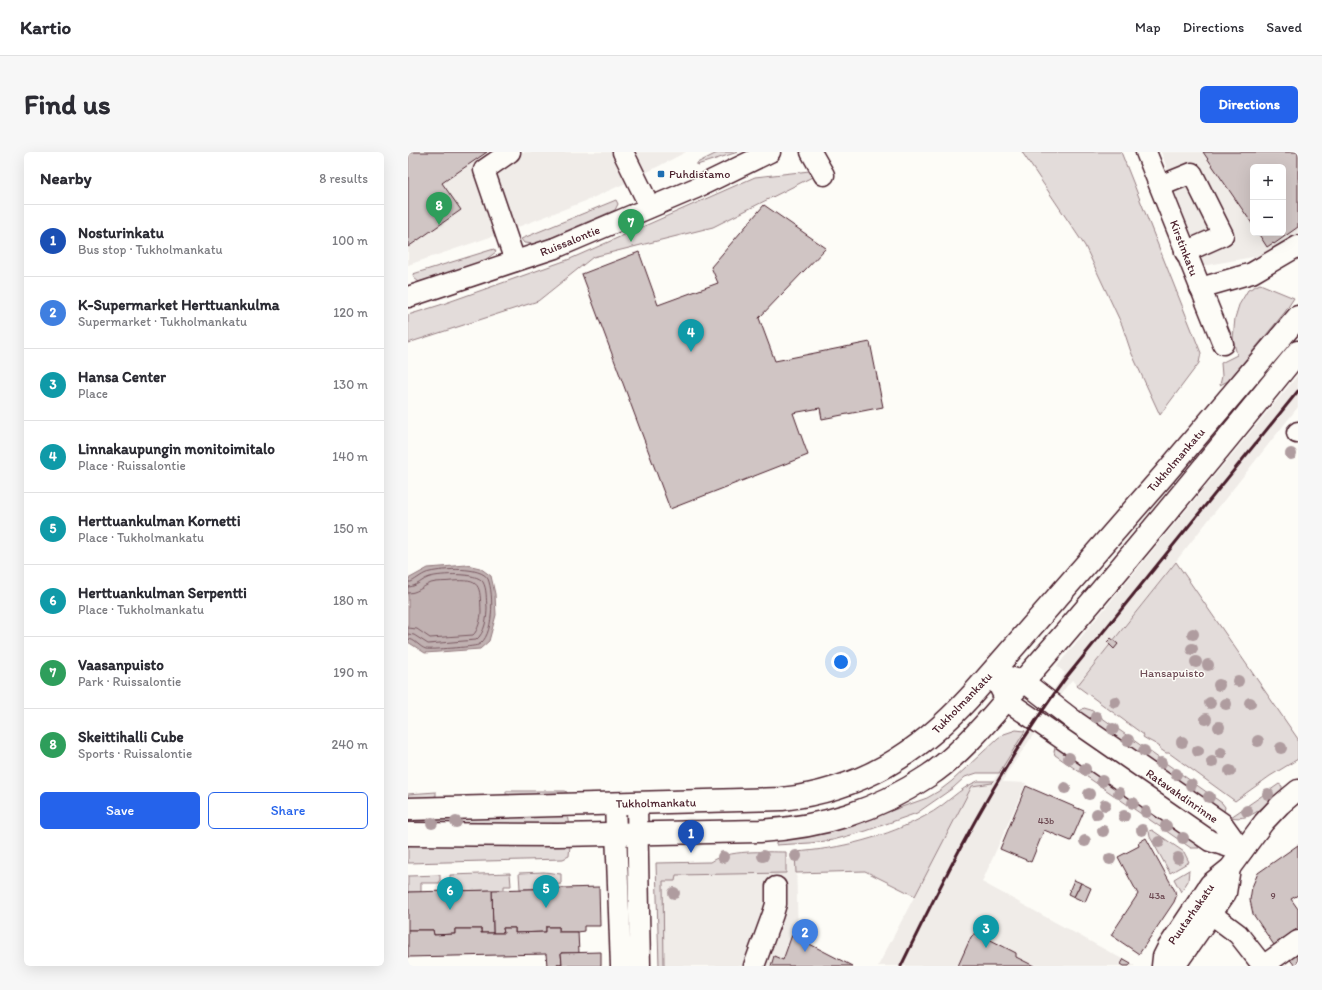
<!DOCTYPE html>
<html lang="en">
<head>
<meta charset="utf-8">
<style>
  :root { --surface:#fff; --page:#f7f7f7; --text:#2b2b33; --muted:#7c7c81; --line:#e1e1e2; --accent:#2563eb }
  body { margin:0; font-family:Itim,sans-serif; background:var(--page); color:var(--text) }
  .controls { position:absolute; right:12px; top:12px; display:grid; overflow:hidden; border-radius:6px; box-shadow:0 4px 16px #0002 }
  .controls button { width:36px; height:36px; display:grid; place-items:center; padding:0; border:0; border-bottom:1px solid var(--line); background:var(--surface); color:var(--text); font:20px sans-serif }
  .you { position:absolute; left:433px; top:510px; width:14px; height:14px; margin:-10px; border:3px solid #fff; border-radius:50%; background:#1a73e8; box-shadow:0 0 0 6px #1a73e833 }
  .badge { display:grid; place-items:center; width:26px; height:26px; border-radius:50%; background:var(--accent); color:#fff; font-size:13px; font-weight:700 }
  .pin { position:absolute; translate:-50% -33px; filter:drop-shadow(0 1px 2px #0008) }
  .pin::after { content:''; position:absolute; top:21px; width:14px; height:12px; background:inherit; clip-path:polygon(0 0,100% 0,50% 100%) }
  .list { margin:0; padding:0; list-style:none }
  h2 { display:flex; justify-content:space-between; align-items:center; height:52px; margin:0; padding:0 16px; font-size:17px }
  h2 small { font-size:13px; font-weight:400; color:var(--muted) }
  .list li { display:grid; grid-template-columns:26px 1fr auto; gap:12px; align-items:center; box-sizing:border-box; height:72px; padding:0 16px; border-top:1px solid var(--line) }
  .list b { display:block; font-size:15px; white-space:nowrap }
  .list p { margin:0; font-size:13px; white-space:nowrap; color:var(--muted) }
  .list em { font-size:13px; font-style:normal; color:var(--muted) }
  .actions { display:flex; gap:8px; padding:12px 16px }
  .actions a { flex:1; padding:9px 0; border:1px solid var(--accent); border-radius:6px; text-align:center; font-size:14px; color:var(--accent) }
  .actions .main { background:var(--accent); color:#fff }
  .map { position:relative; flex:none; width:890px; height:814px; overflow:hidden; border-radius:6px }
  header { display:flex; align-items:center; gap:24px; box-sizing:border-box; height:56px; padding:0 20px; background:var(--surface); border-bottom:1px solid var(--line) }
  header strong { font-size:19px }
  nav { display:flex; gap:22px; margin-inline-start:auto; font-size:14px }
  .intro { display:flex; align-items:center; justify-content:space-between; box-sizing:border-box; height:96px; padding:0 24px }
  h1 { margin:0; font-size:28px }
  .button { padding:10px 18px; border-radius:6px; background:var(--accent); color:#fff; font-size:14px; font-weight:700 }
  main { display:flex; gap:24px; padding:0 24px }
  aside { flex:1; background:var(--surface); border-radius:6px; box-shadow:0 4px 16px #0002 }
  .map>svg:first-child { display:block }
  .built { fill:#f0ece8; fill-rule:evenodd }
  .green { fill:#e3dcda; stroke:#967e82 }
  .water { fill:#c0b1b1; stroke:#91777b }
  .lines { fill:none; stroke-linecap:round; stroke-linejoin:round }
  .shore { stroke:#795961; stroke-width:1 }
  .building { fill:#d0c5c4; stroke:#4a1f2b }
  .minor-casing { stroke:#4a1f2b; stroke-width:23 }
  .major-casing { stroke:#4a1f2b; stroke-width:25 }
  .minor { stroke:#fdfcf7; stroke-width:20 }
  .major { stroke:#fdfcf7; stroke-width:22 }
  .rail { stroke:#4a1f2b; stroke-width:3 }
  .tree { fill:#af9c9f }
  .poi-dot { fill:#1f6fb2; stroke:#fdfcf7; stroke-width:1.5 }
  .labels { text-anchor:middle; stroke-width:3; stroke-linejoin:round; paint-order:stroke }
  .number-label { font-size:10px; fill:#6c4851 }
  .poi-label { font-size:12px; fill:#4a1f2b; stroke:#fdfcf7; text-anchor:start }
  .street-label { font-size:12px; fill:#4a1f2b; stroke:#fdfcf7 }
  .park-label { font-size:12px; fill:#704e57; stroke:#fdfcf7 }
</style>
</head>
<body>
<header>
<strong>Kartio</strong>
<nav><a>Map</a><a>Directions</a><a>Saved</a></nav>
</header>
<div class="intro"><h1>Find us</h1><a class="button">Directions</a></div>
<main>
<aside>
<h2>Nearby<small>8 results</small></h2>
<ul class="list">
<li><span class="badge" style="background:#1a4fb4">1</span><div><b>Nosturinkatu</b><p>Bus stop · Tukholmankatu</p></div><em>100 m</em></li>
<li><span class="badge" style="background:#3f7fe0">2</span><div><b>K-Supermarket Herttuankulma</b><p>Supermarket · Tukholmankatu</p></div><em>120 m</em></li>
<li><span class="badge" style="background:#0f9aa8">3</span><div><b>Hansa Center</b><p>Place</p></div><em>130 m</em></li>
<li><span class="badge" style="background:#0f9aa8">4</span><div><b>Linnakaupungin monitoimitalo</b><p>Place · Ruissalontie</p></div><em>140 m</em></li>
<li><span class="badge" style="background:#0f9aa8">5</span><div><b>Herttuankulman Kornetti</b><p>Place · Tukholmankatu</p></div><em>150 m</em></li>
<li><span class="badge" style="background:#0f9aa8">6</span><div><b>Herttuankulman Serpentti</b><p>Place · Tukholmankatu</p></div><em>180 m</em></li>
<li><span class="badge" style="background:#2e9e5b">7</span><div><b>Vaasanpuisto</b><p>Park · Ruissalontie</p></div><em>190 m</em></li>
<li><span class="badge" style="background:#2e9e5b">8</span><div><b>Skeittihalli Cube</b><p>Sports · Ruissalontie</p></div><em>240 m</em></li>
</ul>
<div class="actions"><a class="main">Save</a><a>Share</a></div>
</aside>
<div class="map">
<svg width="890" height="814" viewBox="0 0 890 814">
  <rect width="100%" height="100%" fill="#fdfcf7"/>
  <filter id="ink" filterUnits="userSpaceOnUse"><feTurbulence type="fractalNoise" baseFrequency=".025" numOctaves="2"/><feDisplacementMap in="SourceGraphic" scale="8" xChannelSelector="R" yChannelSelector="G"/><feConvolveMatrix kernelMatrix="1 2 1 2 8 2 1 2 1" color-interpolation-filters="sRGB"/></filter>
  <g filter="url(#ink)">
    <!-- built -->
    <g class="built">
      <polygon points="0,0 278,0 220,30 180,48 97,80 0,113"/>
      <path d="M 753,0 L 890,0 L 890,89 L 873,100 L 794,114 ZM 845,15 L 875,15 L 875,81 L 845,81 Z"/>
      <polygon points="890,223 890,255 669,534 664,528 658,535 599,621 595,630 618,631 574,730 727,814 470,814 564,634 584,631 617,579 657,521 649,514"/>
      <polygon points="388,707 390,786 444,814 251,814 248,711"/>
    </g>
    <!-- green -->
    <g class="green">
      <polygon points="311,0 330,0 289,13 289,11"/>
      <polygon points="614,0 713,0 793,201 791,211 752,263 723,200 714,173 677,94"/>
      <polygon points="420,17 305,75 185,105 130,149 0,191 0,163 32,153 162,107 347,25"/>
      <polygon points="208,48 210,52 207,58 128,92 116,91 113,87"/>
      <polygon points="86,97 88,100 73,111 11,130 6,126 5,122"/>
      <polygon points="852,132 886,146 877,160 820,229 812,233 814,224 813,211 829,203 825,187 827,166 831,153 840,138"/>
      <path d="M 768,410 L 890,587 L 890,607 L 862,624 L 827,649 L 761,601 L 758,601 L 752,597 L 752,595 C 747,591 741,589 735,585 L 736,583 L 669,534 Z"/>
      <polygon points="676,556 683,558 814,651 817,655 816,660 671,560"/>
      <polygon points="608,578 617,579 591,621 569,621 557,625 545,636 509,661 458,679 425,688 402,691 368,693 368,687 449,671 519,646 531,639 544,629 590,586 596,582"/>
      <polygon points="647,595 649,595 785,689 791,696 783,696 647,603 646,600"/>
      <path d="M 570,629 L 586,629 L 584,631 L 564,634 L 507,744 L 457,719 L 388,721 L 387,700 C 432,697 479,685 519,663 C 537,654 551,636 570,629 Z"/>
      <path d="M 871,632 L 874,634 L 874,639 C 858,651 845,670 823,665 Z"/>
      <polygon points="98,639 156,639 159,640 160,645 136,646 98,642"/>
      <polygon points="28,640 28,644 0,649 0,642"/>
      <polygon points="160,663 162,674 0,675 0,667"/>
      <polygon points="744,678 776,700 781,710 762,721 742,685 741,679"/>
      <polygon points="0,691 162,693 161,704 155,707 0,711"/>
      <path d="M 378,700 L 378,721 L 268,723 L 267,729 L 255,729 L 256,814 L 251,814 L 248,711 L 302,710 C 321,697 356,700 378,700 Z"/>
      <polygon points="781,718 780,729 773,740 766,727"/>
      <polygon points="136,720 153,722 153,732 143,733 143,736 112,737 111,721"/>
      <polygon points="102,721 103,734 96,734 96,738 42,739 42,723"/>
      <polygon points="32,723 32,731 13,731 13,740 0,740 0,724"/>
    </g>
    <!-- water -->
    <polygon class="water" points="59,413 72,416 83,424 87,442 88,463 81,489 72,497 17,501 0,490 0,427 20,416"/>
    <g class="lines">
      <!-- shore -->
      <g class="shore">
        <path d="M 0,430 L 3,430 C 9,427 15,421 22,420 C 35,417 73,414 80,427 C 86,441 86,486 70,493 C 65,495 23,498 18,497 C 11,495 7,487 0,487"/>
        <path d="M 0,435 C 9,435 14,427 22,425 C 32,422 69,420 75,430 C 79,437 78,447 79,455 C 79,466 77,481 68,488 L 20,492 L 6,483 L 0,482"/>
        <path d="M 0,441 C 9,441 14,435 23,431 C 29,429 38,430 44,429 C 73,427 72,433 73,460 C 73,466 70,479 65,483 L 22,486 L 9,477 L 0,476"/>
      </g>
    </g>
    <!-- building -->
    <g class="building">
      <polygon points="0,0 79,0 34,31 53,58 0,95"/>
      <polygon points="795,0 890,0 890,75 866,92 865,91 859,95 850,81 875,81 875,15 845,15 845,73"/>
      <polygon points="356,53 418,96 351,166 367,209 462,190 475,255 414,267 412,256 385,261 400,303 262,357 174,122 231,100 250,153 310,131 303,115"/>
      <polygon points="703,486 710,492 706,497 699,490"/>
      <polygon points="618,634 676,659 663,689 636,678 623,710 592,697"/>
      <polygon points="738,686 767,739 768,745 766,750 731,802 703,783 730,742 710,705 731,694 730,691"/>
      <polygon points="890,693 890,743 883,747 890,757 890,776 866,793 845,762 842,748 844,735 850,721"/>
      <polygon points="666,728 673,731 666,745 660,742"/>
      <polygon points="673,731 683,736 677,750 666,745"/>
      <polygon points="191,735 192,774 176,774 176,779 170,780 151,780 151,775 138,775 138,780 107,781 107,776 95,776 96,781 85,781 84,738"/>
      <polygon points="84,738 85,781 73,781 73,777 47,777 47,782 26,783 25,778 0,778 0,740"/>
      <polygon points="138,775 151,775 151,780 170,780 171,801 153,801 154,812 149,812 149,814 139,814 138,802 0,805 0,778 25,778 26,783 47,782 47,777 73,777 73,781 96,781 95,776 107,776 107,781 138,780"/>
      <polygon points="566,782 571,782 608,801 608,805 626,814 550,814 563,785"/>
      <polygon points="384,783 390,786 444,814 363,814 366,804 375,808"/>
      <polygon points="890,798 890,814 887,814 880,805"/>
      <polygon points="193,800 193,814 149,814 149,812 154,812 153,801"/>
      <polygon points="716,807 723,811 721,814 716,814 713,812"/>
    </g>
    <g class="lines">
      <!-- minor casing -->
      <g class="minor-casing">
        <g id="minor">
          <polyline points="102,0 76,18 107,109"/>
          <polyline points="215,0 242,55"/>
          <polyline points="403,0 416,23"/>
          <polyline points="738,0 815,192"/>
          <polyline points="752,34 784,21 815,83 777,100"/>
          <polyline points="792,136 844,121 890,94"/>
          <polyline points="0,145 147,96 288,36 362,0"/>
          <polyline points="889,281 890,280"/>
          <polyline points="584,520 598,548 802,689 834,699"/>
          <polyline points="584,520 615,529 668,570 814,671 834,699"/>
          <polyline points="207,652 213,814"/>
          <polyline points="229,652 232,814"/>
          <polyline points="794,755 830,782 855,814"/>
          <polyline points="346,814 365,762 368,752 368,735"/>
          <polyline points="754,814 755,805 760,795 802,732 822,716 856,670 872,653 890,638"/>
          <polyline points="767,814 818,741 822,716"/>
          <polyline points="855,814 890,789"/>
        </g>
      </g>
      <!-- major casing -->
      <g class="major-casing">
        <g id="major">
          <path d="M 0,657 L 374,647 C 453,638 510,602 563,544 L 755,324 L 890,165"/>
          <path d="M 0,682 L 150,683 L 352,679 C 415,675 468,659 520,624 C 548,606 576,574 597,549 C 616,528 634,508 652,487 C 733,393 811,297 890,200"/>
        </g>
      </g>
      <!-- minor -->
      <use href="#minor" class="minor"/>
      <!-- major -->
      <use href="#major" class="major"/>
      <!-- rail -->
      <path class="rail" d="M 493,814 C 541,715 591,616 657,527 L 890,239"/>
    </g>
    <!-- trees -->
    <g class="tree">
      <circle cx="883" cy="302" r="6"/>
      <circle cx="785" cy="482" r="6"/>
      <circle cx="784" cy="497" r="6"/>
      <circle cx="788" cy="510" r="6"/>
      <circle cx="800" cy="513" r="6"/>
      <circle cx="830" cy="529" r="6"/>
      <circle cx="811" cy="533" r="6"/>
      <circle cx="707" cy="550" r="6"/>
      <circle cx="802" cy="551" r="6"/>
      <circle cx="842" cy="551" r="6"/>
      <circle cx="818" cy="552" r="6"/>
      <circle cx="688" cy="565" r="6"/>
      <circle cx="798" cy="567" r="6"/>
      <circle cx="811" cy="575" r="6"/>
      <circle cx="705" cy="577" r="6"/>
      <circle cx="720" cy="588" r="6"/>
      <circle cx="850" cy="589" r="6"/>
      <circle cx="774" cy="590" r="6"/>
      <circle cx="873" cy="596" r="6"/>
      <circle cx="736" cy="599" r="6"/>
      <circle cx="790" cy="599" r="6"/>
      <circle cx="813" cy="601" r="6"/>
      <circle cx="661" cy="606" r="6"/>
      <circle cx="804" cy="610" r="6"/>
      <circle cx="753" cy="611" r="6"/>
      <circle cx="677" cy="617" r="6"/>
      <circle cx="822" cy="619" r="6"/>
      <circle cx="768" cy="622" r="6"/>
      <circle cx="694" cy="629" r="6"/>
      <circle cx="783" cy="633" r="6"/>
      <circle cx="657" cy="636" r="6"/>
      <circle cx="711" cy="641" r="6"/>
      <circle cx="681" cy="642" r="6"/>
      <circle cx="860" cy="642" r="6"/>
      <circle cx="801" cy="645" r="6"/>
      <circle cx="725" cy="651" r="6"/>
      <circle cx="697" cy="653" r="6"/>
      <circle cx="839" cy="659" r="6"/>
      <circle cx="738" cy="660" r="6"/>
      <circle cx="689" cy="662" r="6"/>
      <circle cx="716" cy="664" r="6"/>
      <circle cx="48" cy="670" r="6"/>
      <circle cx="24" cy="671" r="6"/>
      <circle cx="758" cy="674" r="6"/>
      <circle cx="734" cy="678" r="6"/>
      <circle cx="695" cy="679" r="6"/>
      <circle cx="775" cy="686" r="6"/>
      <circle cx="677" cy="689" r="6"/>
      <circle cx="751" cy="690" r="6"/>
      <circle cx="355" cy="704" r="6"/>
      <circle cx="388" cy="704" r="6"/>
      <circle cx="315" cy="705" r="6"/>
      <circle cx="770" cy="706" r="6"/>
      <circle cx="702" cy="707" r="6"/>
      <circle cx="266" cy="741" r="6"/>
    </g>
  </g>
  <!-- markers -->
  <rect class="poi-dot" x="249" y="18" width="8" height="8" rx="2"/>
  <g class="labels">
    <!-- number labels -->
    <g class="number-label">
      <text x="638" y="672">43b</text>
      <text x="749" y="747">43a</text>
      <text x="865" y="747">9</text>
    </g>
    <!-- poi labels -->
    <g class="poi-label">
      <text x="261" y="26">Puhdistamo</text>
    </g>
    <!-- street labels -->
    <g class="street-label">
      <text transform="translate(162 89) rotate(-22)" y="4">Ruissalontie</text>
      <text transform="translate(776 96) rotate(69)" y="4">Kirstinkatu</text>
      <text transform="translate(768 308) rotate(-49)" y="4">Tukholmankatu</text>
      <text transform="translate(554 551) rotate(-46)" y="4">Tukholmankatu</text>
      <text transform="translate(774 644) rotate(35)" y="4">Ratavahdinrinne</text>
      <text transform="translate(248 651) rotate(-1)" y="4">Tukholmankatu</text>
      <text transform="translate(783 762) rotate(-55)" y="4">Puutarhakatu</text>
    </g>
    <!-- park labels -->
    <g class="park-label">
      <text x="764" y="525">Hansapuisto</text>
    </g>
  </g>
</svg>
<div class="controls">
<button>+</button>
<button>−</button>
</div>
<div class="you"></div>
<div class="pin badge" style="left:283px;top:701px;background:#1a4fb4">1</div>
<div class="pin badge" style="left:397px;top:800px;background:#3f7fe0">2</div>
<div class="pin badge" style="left:578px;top:796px;background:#0f9aa8">3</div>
<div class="pin badge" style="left:283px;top:200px;background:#0f9aa8">4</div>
<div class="pin badge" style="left:138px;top:756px;background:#0f9aa8">5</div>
<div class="pin badge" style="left:42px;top:758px;background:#0f9aa8">6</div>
<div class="pin badge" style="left:223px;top:90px;background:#2e9e5b">7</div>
<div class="pin badge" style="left:31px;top:73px;background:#2e9e5b">8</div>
</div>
</main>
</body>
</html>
